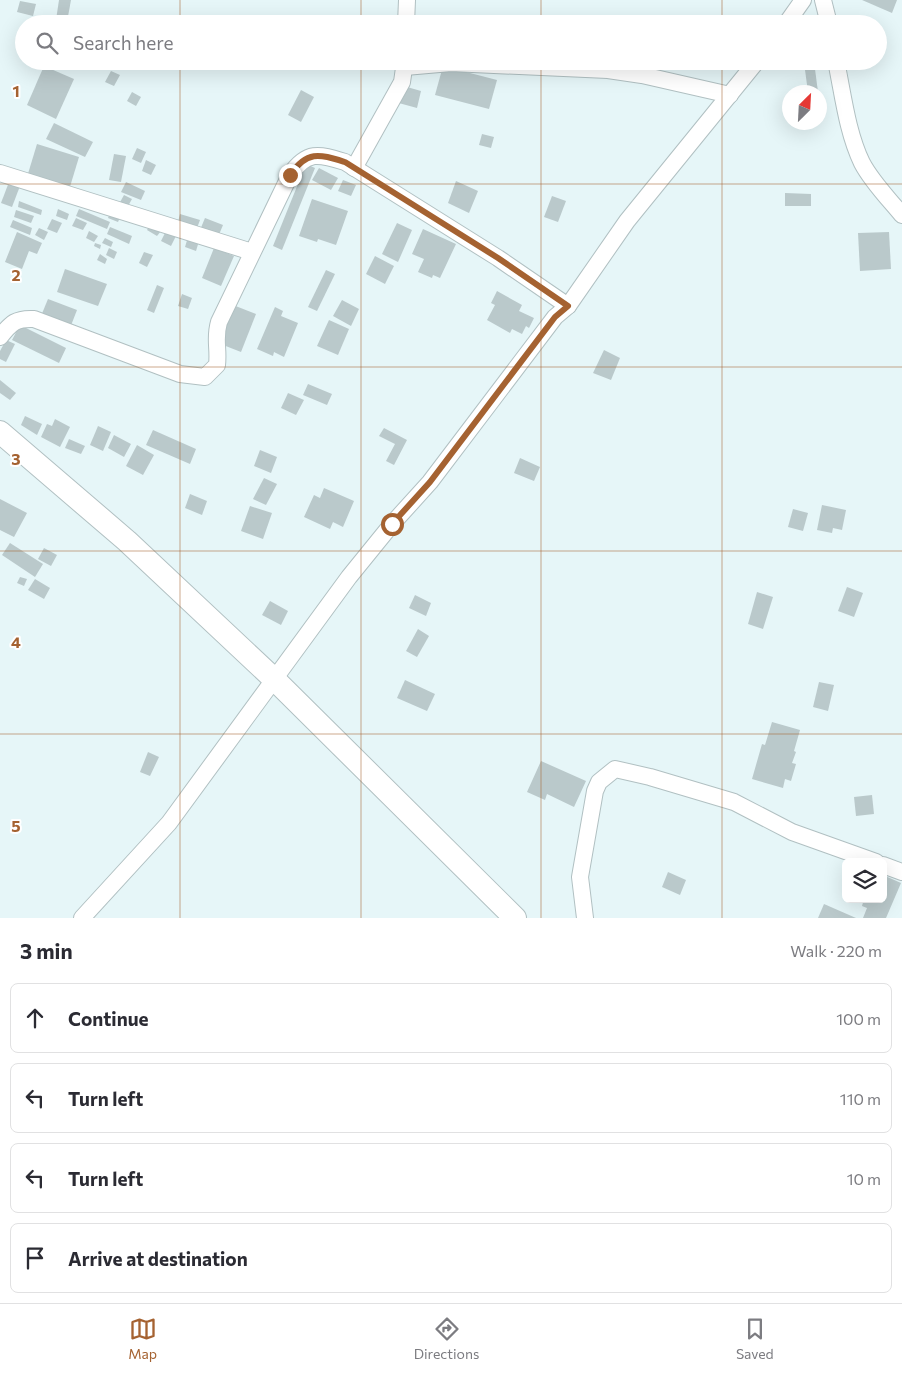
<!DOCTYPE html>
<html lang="en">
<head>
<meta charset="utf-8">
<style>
  :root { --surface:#fff; --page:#f2f2f3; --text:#2b2b33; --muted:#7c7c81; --line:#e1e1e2; --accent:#a56231 }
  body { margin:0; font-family:Commissioner,sans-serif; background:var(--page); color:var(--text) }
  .controls { position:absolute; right:15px; bottom:15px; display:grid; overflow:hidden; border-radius:8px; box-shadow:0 5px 20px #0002 }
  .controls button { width:45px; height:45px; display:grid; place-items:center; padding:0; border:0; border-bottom:1px solid var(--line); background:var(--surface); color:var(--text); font:25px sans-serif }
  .compass { position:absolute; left:782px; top:85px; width:45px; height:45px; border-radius:50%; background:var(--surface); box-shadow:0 5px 20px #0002; rotate:24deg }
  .stop { position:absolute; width:15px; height:15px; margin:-11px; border:4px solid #a56231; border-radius:50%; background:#fff }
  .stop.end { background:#a56231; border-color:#fff; box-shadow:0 1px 5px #0008 }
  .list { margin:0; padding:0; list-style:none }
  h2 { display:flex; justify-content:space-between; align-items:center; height:65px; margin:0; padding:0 20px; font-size:21px }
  h2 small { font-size:16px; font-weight:400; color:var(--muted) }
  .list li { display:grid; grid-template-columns:32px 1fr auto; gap:15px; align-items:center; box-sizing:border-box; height:70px; margin:0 10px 10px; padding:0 10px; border:1px solid var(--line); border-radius:8px }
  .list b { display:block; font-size:19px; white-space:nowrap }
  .list em { font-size:16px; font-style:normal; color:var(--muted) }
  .icon { flex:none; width:28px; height:28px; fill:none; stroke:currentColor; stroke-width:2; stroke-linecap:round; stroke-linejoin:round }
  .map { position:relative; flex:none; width:902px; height:918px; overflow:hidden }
  .search { position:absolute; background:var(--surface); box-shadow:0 5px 20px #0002; left:15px; right:15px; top:15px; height:55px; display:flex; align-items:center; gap:12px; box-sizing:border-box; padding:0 18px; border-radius:28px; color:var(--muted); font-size:19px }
  .sheet { height:385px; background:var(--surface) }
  nav { display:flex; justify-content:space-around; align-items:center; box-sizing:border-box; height:70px; border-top:1px solid var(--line); background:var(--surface); font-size:14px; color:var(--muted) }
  nav a { display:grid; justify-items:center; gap:2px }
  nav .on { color:var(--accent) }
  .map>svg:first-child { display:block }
  .building { fill:#bac9cb }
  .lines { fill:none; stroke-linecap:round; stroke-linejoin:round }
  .street-casing { stroke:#b1c0c2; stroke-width:18 }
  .secondary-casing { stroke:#b1c0c2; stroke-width:24 }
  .street { stroke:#fff; stroke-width:16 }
  .secondary { stroke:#fff; stroke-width:22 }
  .route { stroke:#a56231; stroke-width:6 }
  .grid { fill:none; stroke:#a56231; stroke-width:1; stroke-opacity:0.55 }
  .grid-label { font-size:16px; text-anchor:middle; font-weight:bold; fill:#a56231; stroke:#fff; stroke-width:4; stroke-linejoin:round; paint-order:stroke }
</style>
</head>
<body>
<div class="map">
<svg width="902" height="918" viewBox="0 0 902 918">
  <rect width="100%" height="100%" fill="#e6f6f8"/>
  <!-- building -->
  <g class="building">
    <polygon points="59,0 71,0 67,22 56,20"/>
    <polygon points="862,0 897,0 892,13"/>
    <polygon points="20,1 36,4 33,16 17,12"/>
    <polygon points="561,15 588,20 587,24 559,24"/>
    <polygon points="44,66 74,79 56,119 27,105"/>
    <polygon points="443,66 497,80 489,109 435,95"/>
    <polygon points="815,69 818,92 808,92 805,70"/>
    <polygon points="111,71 120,75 114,86 105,82"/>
    <polygon points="407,87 421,91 417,108 395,102 398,92 405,94"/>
    <polygon points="301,90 314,97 301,122 288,115"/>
    <polygon points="132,92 141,97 136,106 127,101"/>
    <polygon points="54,123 93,142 85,157 46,139"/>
    <polygon points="482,134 494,137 491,148 479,145"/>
    <polygon points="37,144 79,157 69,190 27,177"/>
    <polygon points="137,148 146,152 141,163 132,159"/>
    <polygon points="114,154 126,156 121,182 109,180"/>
    <polygon points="146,160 156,165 151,175 142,171"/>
    <polygon points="306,164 315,168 282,250 273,246"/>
    <polygon points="319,168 338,178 331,190 312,180"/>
    <polygon points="343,180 356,185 351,196 338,191"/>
    <polygon points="456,181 478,191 469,213 448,203"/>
    <polygon points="9,182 20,186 12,207 1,203"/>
    <polygon points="126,182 145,191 141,200 121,192"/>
    <polygon points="785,193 811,194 811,206 785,206"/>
    <polygon points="124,195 132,199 127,208 119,204"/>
    <polygon points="552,196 566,201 558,222 544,217"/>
    <polygon points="312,199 348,211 336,245 318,239 317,242 299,236"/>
    <polygon points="19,201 42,210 41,215 18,207"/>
    <polygon points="58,209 69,214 67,220 56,216"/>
    <polygon points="79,209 110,222 107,229 76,216"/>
    <polygon points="16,210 34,216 31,223 14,217"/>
    <polygon points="111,211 121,215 118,222 108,218"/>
    <polygon points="180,214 200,220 197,228 178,222"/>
    <polygon points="76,218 87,223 83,230 72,226"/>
    <polygon points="205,218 223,225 218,237 200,230"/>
    <polygon points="52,219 62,223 57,233 47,229"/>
    <polygon points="13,220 32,228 30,235 10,227"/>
    <polygon points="397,223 412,230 398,262 382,254"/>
    <polygon points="150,225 161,231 157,236 147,230"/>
    <polygon points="110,227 132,236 129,244 107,234"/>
    <polygon points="39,228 48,232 44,240 35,235"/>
    <polygon points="423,229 456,244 440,278 433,275 432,278 418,272 424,259 412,254"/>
    <polygon points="89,231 98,236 94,242 86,238"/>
    <polygon points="166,231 176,236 171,246 161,241"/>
    <polygon points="17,232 42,243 37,254 29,251 22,269 5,262"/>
    <polygon points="889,232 891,269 860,271 858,233"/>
    <polygon points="188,237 199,241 196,251 185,247"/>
    <polygon points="105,238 113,242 111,247 102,243"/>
    <polygon points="95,243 101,245 100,249 94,246"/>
    <polygon points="109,248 117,252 114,259 106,255"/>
    <polygon points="214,248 234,256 221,286 202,278"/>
    <polygon points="144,252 153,255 147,267 139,263"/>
    <polygon points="100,254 107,259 105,264 97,260"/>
    <polygon points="375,256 394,266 385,284 366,274"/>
    <polygon points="65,269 107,284 98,306 57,292"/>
    <polygon points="326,270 335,274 317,311 308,307"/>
    <polygon points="157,285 164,288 154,313 147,310"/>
    <polygon points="497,291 522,305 519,311 534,318 529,328 526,326 522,334 512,329 510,333 487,320 495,305 491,303"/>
    <polygon points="182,294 192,298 188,309 178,306"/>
    <polygon points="48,299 77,310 70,328 41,316"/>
    <polygon points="342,300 359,309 351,326 333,316"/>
    <polygon points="233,305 256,314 241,352 218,343"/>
    <polygon points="275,307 283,311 281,316 298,323 284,357 274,352 273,356 257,349"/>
    <polygon points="329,320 349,329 338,355 317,346"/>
    <polygon points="20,325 66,348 59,363 12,340"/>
    <polygon points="6,340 15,344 6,362 0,359 0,351"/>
    <polygon points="604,350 620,358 611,380 593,373"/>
    <polygon points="0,380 16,393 10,400 0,393"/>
    <polygon points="308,384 332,394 327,405 303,395"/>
    <polygon points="288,393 304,400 296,415 281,408"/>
    <polygon points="25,416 42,424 37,435 21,425"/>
    <polygon points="55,419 70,427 60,447 41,437 47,424 52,426"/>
    <polygon points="98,426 111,432 103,451 90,445"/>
    <polygon points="384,428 407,440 394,465 386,461 395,444 379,436"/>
    <polygon points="153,430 196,449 190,464 146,445"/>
    <polygon points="114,435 131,444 124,457 108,448"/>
    <polygon points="69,439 85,446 81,454 65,448"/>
    <polygon points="137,445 154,455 143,475 126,466"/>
    <polygon points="260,450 277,457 271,473 254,466"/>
    <polygon points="520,458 540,467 534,481 514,473"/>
    <polygon points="264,478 277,484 266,505 253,499"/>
    <polygon points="324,488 354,501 343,527 333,522 330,529 304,517 314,495 320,498"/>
    <polygon points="190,494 207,501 202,515 185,508"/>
    <polygon points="0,499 27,513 14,537 0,530"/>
    <polygon points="822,505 846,510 842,530 833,528 832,533 817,530"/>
    <polygon points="250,506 272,513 263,539 241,531"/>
    <polygon points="793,509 808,513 803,531 788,527"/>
    <polygon points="10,543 43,564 35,577 2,555"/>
    <polygon points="44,548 57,555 51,566 38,559"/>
    <polygon points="20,577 27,579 24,586 17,583"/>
    <polygon points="35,579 50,588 44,599 28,590"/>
    <polygon points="847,587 863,593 854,617 838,611"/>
    <polygon points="757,592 773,597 763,629 748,624"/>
    <polygon points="415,595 431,603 426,616 409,608"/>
    <polygon points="270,601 288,611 281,625 262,615"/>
    <polygon points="418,629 429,636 417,657 406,651"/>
    <polygon points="405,680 435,694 427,711 397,698"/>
    <polygon points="819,682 834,685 828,711 813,707"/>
    <polygon points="772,722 800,730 794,751 796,752 792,763 796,764 791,781 785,779 783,788 752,779 762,744 765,745"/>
    <polygon points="148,752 159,757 150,776 140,772"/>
    <polygon points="541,761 586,781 574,807 547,794 545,800 527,792"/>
    <polygon points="872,795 874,814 856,816 854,797"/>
    <polygon points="668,872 686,880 680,895 662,887"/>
    <polygon points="883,875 901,883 886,918 863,918 867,908 862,906 864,899 883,899"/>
    <polygon points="824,904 856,918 818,918"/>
  </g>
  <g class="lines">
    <!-- street casing -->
    <g class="street-casing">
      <g id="street">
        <polyline points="823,0 829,24"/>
        <polyline points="406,24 407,0"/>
        <polyline points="786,24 803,0"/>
        <path d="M 836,61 C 843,94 847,132 862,163 C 872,182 888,198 902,215"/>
        <polyline points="405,67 451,63 608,70 642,75 730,95"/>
        <polyline points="354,168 402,82 405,61"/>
        <polyline points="0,173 252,252"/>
        <path d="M 0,337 C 11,323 16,318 34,319 L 180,374 L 205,377 L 217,365 C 219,348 214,339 219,322 L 290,175 C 307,150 319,154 345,162 L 498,258 L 568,306"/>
        <polyline points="883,865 902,872"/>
        <polyline points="82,918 169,823 349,577 392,524 430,482 555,317 568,306 627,221 757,61"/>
        <polyline points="585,918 580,877 595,791 599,782 615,769 650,777 734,802 792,832 876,862"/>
      </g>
    </g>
    <!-- secondary casing -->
    <g class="secondary-casing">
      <polyline id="secondary" points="0,432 127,541 274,679 515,918"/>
    </g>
    <!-- street -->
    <use href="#street" class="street"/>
    <!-- secondary -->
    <use href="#secondary" class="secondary"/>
  </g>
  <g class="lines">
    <!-- route -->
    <path class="route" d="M 290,175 C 307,150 319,154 345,162 L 498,258 L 568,306 L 555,317 L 430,482 L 392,524"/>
  </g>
  <!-- grid -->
  <path class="grid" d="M 180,0 L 180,24M 361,0 L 361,24M 541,0 L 541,24M 722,0 L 722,24M 180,61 L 180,918M 361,61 L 361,918M 541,61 L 541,918M 722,61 L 722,918M 0,184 L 902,184M 0,367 L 902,367M 0,551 L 902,551M 0,734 L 902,734"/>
  <g class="grid-label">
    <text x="16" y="97">1</text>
    <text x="16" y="281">2</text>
    <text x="16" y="465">3</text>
    <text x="16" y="648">4</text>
    <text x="16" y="832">5</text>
  </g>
</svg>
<div class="controls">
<button><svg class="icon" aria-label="layers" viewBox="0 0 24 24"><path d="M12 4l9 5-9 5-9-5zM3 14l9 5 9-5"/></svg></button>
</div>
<svg class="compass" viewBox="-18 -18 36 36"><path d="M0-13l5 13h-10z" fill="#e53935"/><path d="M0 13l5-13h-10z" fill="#7c7c81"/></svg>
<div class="stop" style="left:392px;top:524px"></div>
<div class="stop end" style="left:290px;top:175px"></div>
<div class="search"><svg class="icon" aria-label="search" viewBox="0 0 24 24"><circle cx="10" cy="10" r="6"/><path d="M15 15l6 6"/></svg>Search here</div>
</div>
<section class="sheet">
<h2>3 min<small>Walk · 220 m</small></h2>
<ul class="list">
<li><svg class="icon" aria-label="ahead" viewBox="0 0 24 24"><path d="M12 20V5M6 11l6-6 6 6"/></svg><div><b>Continue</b></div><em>100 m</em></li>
<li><svg class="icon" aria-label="left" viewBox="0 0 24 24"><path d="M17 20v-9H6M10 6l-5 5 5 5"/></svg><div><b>Turn left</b></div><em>110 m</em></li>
<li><svg class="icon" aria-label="left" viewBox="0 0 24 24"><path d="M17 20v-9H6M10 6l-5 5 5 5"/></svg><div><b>Turn left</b></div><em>10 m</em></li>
<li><svg class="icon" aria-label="arrive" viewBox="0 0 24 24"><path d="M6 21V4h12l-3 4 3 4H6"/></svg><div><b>Arrive at destination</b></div></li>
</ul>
</section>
<nav>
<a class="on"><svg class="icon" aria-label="map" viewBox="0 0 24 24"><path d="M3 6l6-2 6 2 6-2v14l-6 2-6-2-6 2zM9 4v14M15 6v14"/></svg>Map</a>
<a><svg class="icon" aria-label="directions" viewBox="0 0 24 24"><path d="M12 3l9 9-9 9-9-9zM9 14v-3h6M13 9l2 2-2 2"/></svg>Directions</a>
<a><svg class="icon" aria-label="saved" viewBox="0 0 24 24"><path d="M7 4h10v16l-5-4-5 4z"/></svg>Saved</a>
</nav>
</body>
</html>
